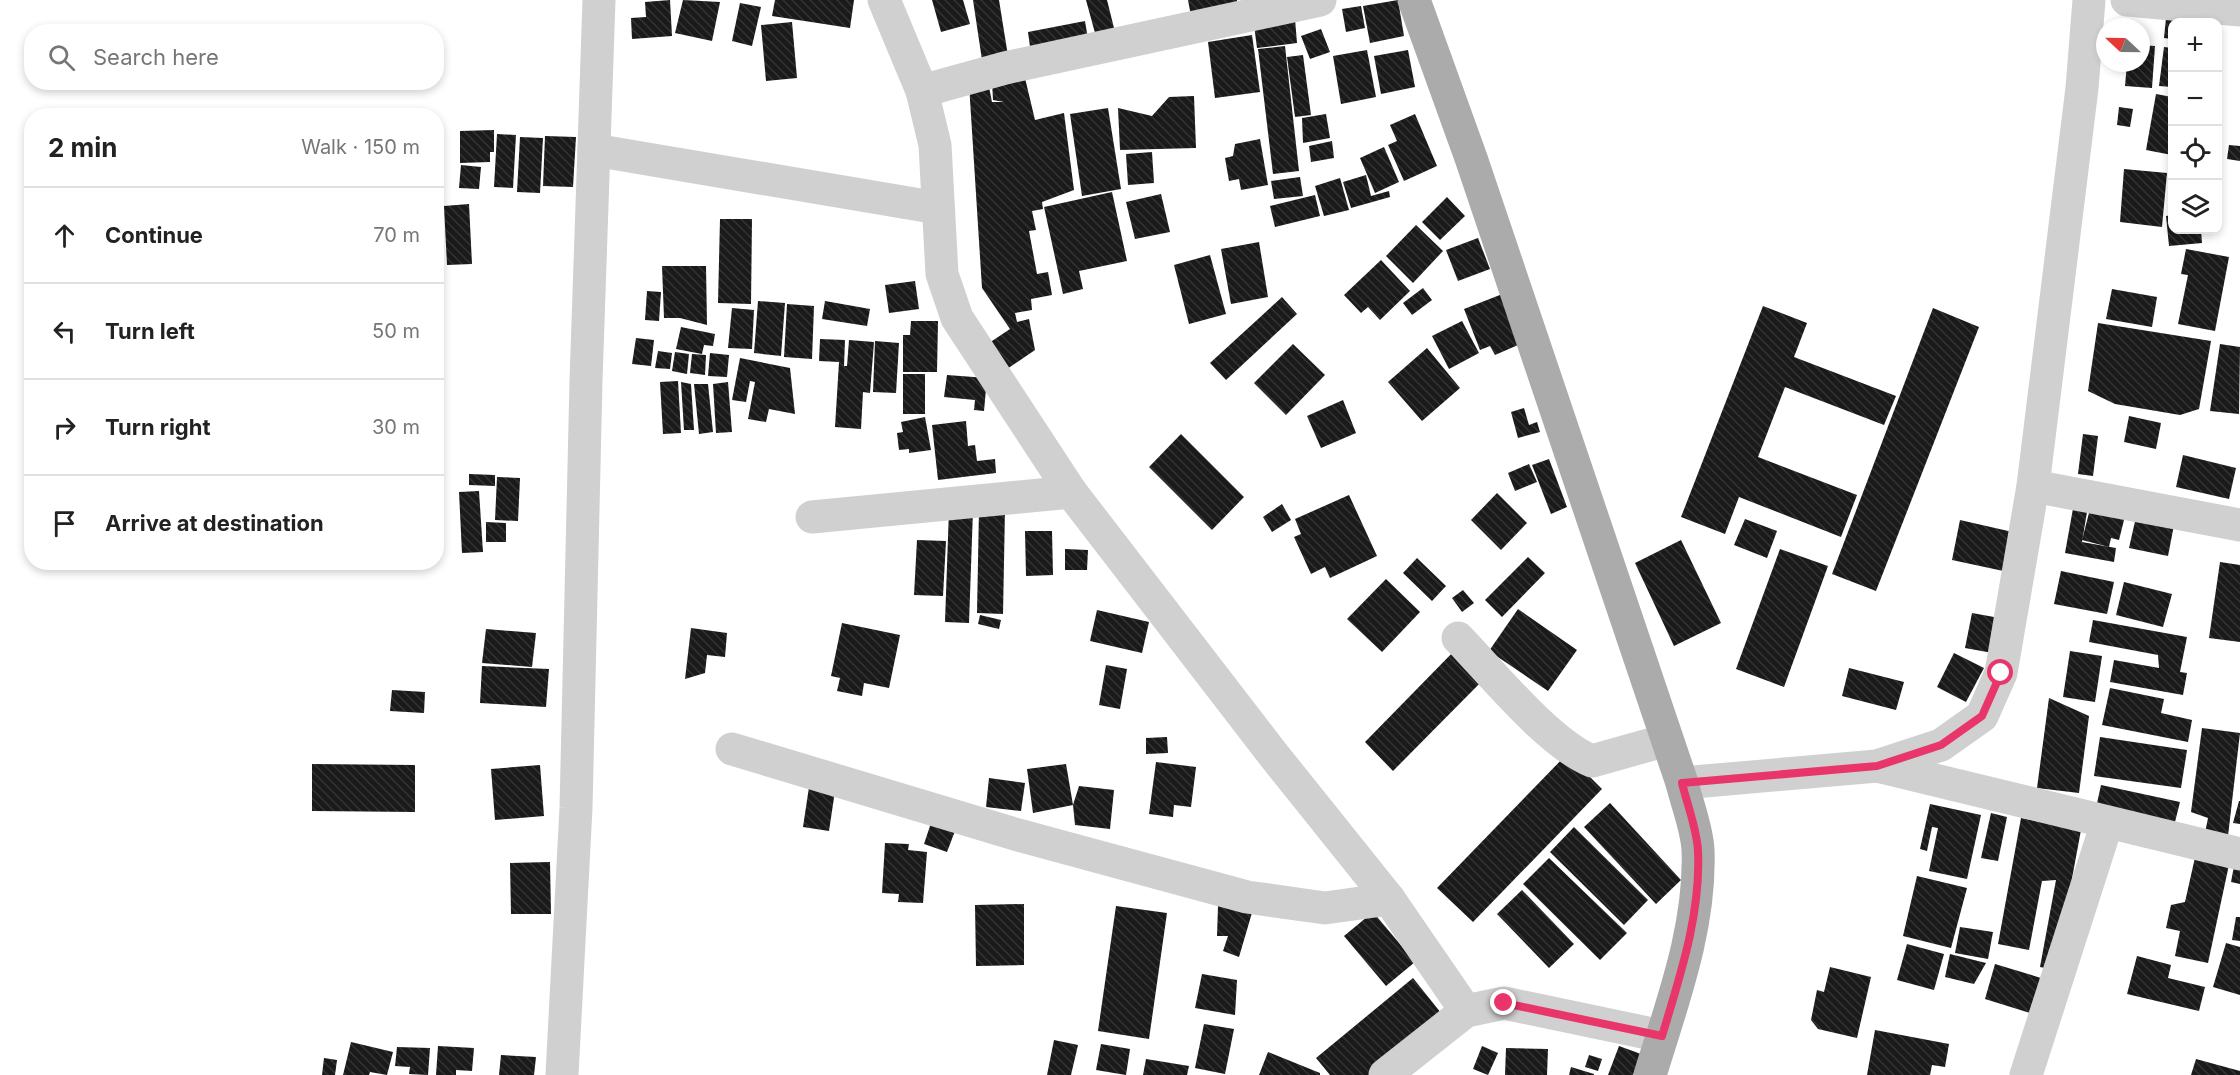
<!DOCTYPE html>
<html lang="en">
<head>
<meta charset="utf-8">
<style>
  :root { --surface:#fff; --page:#f6f6f6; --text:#222; --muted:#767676; --line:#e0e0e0 }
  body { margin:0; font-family:Inter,sans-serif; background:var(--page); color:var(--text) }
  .controls { position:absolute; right:18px; top:18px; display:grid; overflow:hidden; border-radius:12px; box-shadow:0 3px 9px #0003 }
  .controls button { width:54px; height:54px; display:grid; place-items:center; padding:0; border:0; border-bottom:2px solid var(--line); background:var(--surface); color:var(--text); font:30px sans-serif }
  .compass { position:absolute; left:2096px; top:18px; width:54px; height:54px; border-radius:50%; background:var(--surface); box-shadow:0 3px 9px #0003; rotate:292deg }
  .stop { position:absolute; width:18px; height:18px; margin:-14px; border:4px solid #e9366a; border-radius:50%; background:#fff }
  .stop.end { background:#e9366a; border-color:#fff; box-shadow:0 2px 6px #0008 }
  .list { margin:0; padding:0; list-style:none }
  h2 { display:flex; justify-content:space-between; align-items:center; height:78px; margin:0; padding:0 24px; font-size:26px }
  h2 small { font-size:20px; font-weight:400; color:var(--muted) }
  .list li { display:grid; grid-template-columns:39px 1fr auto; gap:18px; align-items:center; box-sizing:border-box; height:96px; padding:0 24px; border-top:2px solid var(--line) }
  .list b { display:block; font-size:22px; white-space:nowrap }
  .list em { font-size:20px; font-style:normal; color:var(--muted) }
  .icon { flex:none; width:33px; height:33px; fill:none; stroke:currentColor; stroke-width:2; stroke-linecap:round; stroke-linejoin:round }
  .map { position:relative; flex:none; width:2240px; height:1075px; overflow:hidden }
  .search { position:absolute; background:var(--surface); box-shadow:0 3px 9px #0003; left:24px; top:24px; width:420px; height:66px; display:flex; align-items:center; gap:15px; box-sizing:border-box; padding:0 21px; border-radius:24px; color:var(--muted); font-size:22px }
  .panel { position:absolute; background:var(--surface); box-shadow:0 3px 9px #0003; left:24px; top:108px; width:420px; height:462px; border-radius:24px }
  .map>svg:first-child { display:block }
  .building { fill:url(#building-back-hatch) }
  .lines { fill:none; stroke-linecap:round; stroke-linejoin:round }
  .minor { stroke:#d0d0d0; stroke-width:33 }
  .major { stroke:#ababab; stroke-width:33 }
  .route { stroke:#e9366a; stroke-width:8 }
</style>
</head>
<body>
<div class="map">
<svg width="2240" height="1075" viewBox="0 0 2240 1075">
  <defs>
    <pattern id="building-back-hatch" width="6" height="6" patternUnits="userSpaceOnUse" patternTransform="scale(1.5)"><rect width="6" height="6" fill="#1a1a1a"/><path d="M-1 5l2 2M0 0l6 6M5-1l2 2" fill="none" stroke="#333"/></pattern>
  </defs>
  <rect width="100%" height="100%" fill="#fff"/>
  <!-- building -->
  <g class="building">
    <polygon points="670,0 672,36 632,39 631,18 646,17 645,2"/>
    <polygon points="683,0 720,2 712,41 675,33"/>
    <polygon points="775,0 854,0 850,28 772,16"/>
    <polygon points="932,0 963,0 970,24 941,32"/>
    <polygon points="973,0 999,0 1008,56 982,60"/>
    <polygon points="1086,0 1107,0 1114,28 1095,33"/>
    <polygon points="1188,0 1237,0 1238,11 1192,21"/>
    <polygon points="1398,0 1404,36 1370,43 1363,6"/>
    <polygon points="740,3 761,7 752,46 732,41"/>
    <polygon points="1361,6 1365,28 1346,32 1342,9"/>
    <polygon points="2166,18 2192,21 2192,22 2172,22 2172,39 2164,38"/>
    <polygon points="1295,19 1297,43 1257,48 1254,25"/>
    <polygon points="1085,21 1089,45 1031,54 1028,32"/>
    <polygon points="792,22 797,78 766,81 761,25"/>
    <polygon points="1321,29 1330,52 1310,59 1301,36"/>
    <polygon points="1252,35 1260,92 1215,98 1208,42"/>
    <polygon points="2141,45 2155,46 2152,88 2125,86 2127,63 2141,63"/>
    <polygon points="1285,46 1299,171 1273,174 1258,49"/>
    <polygon points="2164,47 2172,48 2172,87 2159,86"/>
    <polygon points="1367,50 1376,97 1341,104 1333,56"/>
    <polygon points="1408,50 1415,87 1381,94 1374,56"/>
    <polygon points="1303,55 1311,115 1295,117 1287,57"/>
    <polygon points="1025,78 1035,120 1064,113 1074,190 1042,202 1043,209 1032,211 1036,230 1029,231 1037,274 1048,272 1052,295 1031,299 1032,310 1015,313 1017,322 1029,319 1035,350 1007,369 989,343 1010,329 982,288 969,84 988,82 992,102 1004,102 993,100 992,82"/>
    <polygon points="2156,94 2172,97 2172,155 2146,150"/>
    <polygon points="1194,96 1196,148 1120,150 1118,108 1152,116 1169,97"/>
    <polygon points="2119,107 2133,109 2130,127 2117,125"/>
    <polygon points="1108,108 1121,189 1082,196 1070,114"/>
    <polygon points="1326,114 1330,138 1303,143 1302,118"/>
    <polygon points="1415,114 1437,166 1404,181 1388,145 1397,141 1390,125"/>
    <polygon points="494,130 494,152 490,152 490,162 460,163 460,131"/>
    <polygon points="497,134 516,135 513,188 494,187"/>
    <polygon points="545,136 576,137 573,187 543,186"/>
    <polygon points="520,137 543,138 540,193 517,192"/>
    <polygon points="1260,139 1268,185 1241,190 1239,179 1229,181 1225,158 1233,156 1235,144"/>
    <polygon points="1332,141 1334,158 1311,162 1309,146"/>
    <polygon points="2229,145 2240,146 2240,161 2227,159"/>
    <polygon points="1384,147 1399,182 1375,193 1360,158"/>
    <polygon points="1152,152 1154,183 1128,185 1126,154"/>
    <polygon points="461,165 481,167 479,189 459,188"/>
    <polygon points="2124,169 2167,173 2162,227 2120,222"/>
    <polygon points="1366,175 1371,196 1389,191 1390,197 1351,208 1343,182"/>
    <polygon points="1300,177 1303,196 1274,199 1271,181"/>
    <polygon points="1340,178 1349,210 1324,216 1315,186"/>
    <polygon points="1112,192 1127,261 1079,271 1083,289 1063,294 1044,207"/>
    <polygon points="1161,194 1170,232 1135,239 1126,202"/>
    <polygon points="1315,195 1320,216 1275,227 1270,206"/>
    <polygon points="1447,197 1465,216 1440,240 1422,222"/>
    <polygon points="469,204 472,264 447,265 444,206"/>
    <polygon points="436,205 439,205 443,266 436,267"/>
    <polygon points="2172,215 2172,230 2201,230 2202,243 2169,246 2166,216"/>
    <polygon points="720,219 752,219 751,304 718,303"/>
    <polygon points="1416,225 1443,251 1413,283 1386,256"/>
    <polygon points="1478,238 1490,269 1458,281 1446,250"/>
    <polygon points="1259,242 1268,297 1231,304 1221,249"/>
    <polygon points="2186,249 2229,257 2215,331 2178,324 2188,275 2181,274"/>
    <polygon points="1210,255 1226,314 1189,324 1174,265"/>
    <polygon points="1381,260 1410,291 1380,320 1368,307 1361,313 1344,295"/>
    <polygon points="662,266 706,266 707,325 680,318 664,318"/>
    <polygon points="915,281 919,309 889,313 885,285"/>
    <polygon points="1423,288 1432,300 1412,315 1403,303"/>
    <polygon points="2112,289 2157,297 2152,327 2106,319"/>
    <polygon points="647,291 661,292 659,321 645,320"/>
    <polygon points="1505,293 1525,342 1495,355 1490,346 1480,350 1464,309"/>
    <polygon points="1282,297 1297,314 1226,380 1210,363"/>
    <polygon points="758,301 785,303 781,356 754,353"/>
    <polygon points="825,301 870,309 867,326 822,319"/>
    <polygon points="787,304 814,306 812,359 784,357"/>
    <polygon points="1763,306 1807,323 1794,357 1896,396 1884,425 1785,387 1758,457 1857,495 1841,537 1739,497 1725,534 1681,517"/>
    <polygon points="732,308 754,310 752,349 728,348"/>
    <polygon points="1933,308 1979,327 1876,591 1832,574"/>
    <polygon points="911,321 938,321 937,372 903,372 903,335 910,335"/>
    <polygon points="1462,321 1479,353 1449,369 1432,336"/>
    <polygon points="2098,323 2211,341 2199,409 2180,415 2115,404 2088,391"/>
    <polygon points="681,327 715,334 713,346 704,345 702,354 676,349"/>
    <polygon points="636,338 654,340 651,366 632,364"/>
    <polygon points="820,339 845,340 844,366 847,366 849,340 874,342 870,393 863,392 861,429 835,427 839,362 819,361"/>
    <polygon points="875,341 899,343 896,393 873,392"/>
    <polygon points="1293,344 1325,375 1286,415 1254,383"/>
    <polygon points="2220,344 2240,347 2239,414 2210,411"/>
    <polygon points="1427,348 1460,388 1422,421 1388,382"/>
    <polygon points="658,351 672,353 670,369 655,368"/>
    <polygon points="675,352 689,354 687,374 672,371"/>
    <polygon points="710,353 729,355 727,377 708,376"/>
    <polygon points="692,354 706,355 705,375 690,373"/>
    <polygon points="740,358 790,368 795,414 769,409 766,422 748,419 755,382 750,381 746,402 732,400"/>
    <rect x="903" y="374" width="22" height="40"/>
    <polygon points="947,375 987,378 984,411 974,410 975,400 944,397"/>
    <polygon points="678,381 681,433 663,434 660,382"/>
    <polygon points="681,382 691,384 694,430 684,430"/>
    <polygon points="728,382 732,432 716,433 713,384"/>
    <polygon points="694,384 708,384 713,432 699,434"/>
    <polygon points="1343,400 1356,433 1321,448 1307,416"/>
    <polygon points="1524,408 1529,425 1537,422 1540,432 1518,438 1511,412"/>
    <polygon points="2129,416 2161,423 2156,449 2124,442"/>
    <polygon points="925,417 931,450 909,453 909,449 899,450 897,433 903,432 901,422"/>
    <polygon points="966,421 968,446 975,445 977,461 995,459 996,473 938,480 932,425"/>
    <polygon points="1181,434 1244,497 1212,530 1149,467"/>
    <polygon points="2083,434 2098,436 2093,476 2078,474"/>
    <polygon points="2183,455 2236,468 2229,499 2176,487"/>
    <polygon points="1549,459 1567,507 1551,514 1532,465"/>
    <polygon points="1529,464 1537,482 1515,491 1508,473"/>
    <polygon points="469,474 495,475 495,486 469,485"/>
    <polygon points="497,477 520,478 518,521 495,520"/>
    <polygon points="479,491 483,552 462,553 459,492"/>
    <polygon points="1497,493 1527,523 1501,550 1471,520"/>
    <polygon points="1349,495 1377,556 1330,578 1325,567 1311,574 1294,537 1301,534 1295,519"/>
    <polygon points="2074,503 2088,506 2082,542 2116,548 2114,562 2065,553"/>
    <polygon points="1282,504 1291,520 1272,532 1263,517"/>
    <polygon points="949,509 973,510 969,623 945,622"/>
    <polygon points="979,509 1005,509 1003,614 977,613"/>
    <polygon points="2090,509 2125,516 2119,540 2111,538 2109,547 2082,540"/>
    <polygon points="2136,517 2174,525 2168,556 2129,548"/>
    <polygon points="1745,519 1777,531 1767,558 1734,545"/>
    <polygon points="1960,520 2017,533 2008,572 1952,560"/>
    <polygon points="486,522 506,523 506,542 486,542"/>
    <polygon points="1025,531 1052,531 1053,575 1026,576"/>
    <polygon points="917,540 946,541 943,596 914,595"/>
    <polygon points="1681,540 1721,623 1674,646 1635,563"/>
    <polygon points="1065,549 1088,550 1087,570 1065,570"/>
    <polygon points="1780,549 1828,566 1784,687 1736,669"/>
    <polygon points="1528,557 1545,573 1502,617 1485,600"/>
    <polygon points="1417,558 1446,586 1432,601 1403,573"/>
    <polygon points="2220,562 2240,565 2240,642 2209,638"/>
    <polygon points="2061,571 2114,582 2107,614 2054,604"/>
    <polygon points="1386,579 1420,612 1382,652 1347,619"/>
    <polygon points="2124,582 2172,594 2163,627 2116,615"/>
    <polygon points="1463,590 1474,603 1462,612 1452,598"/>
    <polygon points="1518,609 1577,650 1548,691 1489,651"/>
    <polygon points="1097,610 1149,622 1142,653 1090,641"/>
    <polygon points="1972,613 2005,619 1998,654 1965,648"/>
    <polygon points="980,615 1001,620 999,629 978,624"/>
    <polygon points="2093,620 2187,637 2180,672 2187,673 2183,695 2110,682 2114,660 2159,668 2158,655 2089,642"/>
    <polygon points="842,623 900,635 889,688 864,683 862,696 837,691 840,678 831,676"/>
    <polygon points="691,628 727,633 725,657 707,655 705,673 685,679"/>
    <polygon points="486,629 536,633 532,667 482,663"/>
    <polygon points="1458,647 1487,676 1393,771 1365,742"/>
    <polygon points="2070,651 2102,656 2095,702 2063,697"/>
    <polygon points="1954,653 1984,668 1966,702 1937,687"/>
    <polygon points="1106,665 1127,669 1120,709 1099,705"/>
    <polygon points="482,666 549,669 546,707 480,703"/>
    <polygon points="1849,668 1904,682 1896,710 1842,696"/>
    <polygon points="2110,688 2164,699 2161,713 2192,720 2188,742 2102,725"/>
    <polygon points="392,690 425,692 424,713 390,711"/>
    <polygon points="2049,698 2089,716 2079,793 2037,788"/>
    <polygon points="2202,728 2240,733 2228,836 2205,833 2208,818 2191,812"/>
    <polygon points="1167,737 1168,753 1146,754 1146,738"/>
    <polygon points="2100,737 2187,750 2181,788 2094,776"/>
    <polygon points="1567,754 1602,789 1473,922 1437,888"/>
    <polygon points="1156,762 1196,767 1191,807 1174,805 1173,817 1149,814"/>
    <polygon points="312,764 415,765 415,812 312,811"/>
    <polygon points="1066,764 1073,805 1033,813 1027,769"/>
    <polygon points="540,765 544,816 495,820 491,769"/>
    <polygon points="989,778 1025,783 1021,811 986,807"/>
    <polygon points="2101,785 2180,802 2174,826 2096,808"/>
    <polygon points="1079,786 1114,790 1110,829 1075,825 1073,805"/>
    <polygon points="809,787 835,791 829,831 803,827"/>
    <polygon points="2239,801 2240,801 2240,824 2233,823"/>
    <polygon points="1610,803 1681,880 1656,904 1584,827"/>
    <polygon points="1930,804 1981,815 1967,879 1929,871 1938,828 1932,827 1927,851 1920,849"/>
    <polygon points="1991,813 2007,817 1998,861 1981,858"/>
    <polygon points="2021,818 2081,830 2055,970 2040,967 2056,880 2042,881 2029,950 1998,944"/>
    <polygon points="931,823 955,831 947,852 924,844"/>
    <polygon points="1574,827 1648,900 1624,925 1550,852"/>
    <polygon points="885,843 909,844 908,850 927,852 923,903 898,902 899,894 882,893"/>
    <polygon points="2196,853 2230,860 2208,963 2175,956 2180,931 2166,928 2171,905 2185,902"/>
    <polygon points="1549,858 1627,933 1600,960 1523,884"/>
    <polygon points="2235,861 2240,862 2240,884 2231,882"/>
    <polygon points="550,862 551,914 511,914 510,863"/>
    <polygon points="1917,876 1967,888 1951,948 1903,936"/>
    <polygon points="1522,890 1574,944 1549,968 1497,914"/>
    <polygon points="1024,904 1024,965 976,966 975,905"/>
    <polygon points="1116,906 1167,913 1149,1039 1098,1031"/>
    <polygon points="1218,906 1254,906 1239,957 1223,951 1228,936 1217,936"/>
    <polygon points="1373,912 1415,962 1386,986 1344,936"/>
    <polygon points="2236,917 2240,917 2240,941 2232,940"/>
    <polygon points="1960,927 1993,932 1988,959 1955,953"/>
    <polygon points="2226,943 2240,947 2240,995 2213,987"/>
    <polygon points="1907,944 1944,954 1934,990 1897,980"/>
    <polygon points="1950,954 1986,963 1974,984 1945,977"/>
    <polygon points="2137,956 2171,965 2168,978 2205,987 2199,1011 2127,994"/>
    <polygon points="1995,964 2041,978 2030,1013 1985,999"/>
    <polygon points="1830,967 1871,977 1857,1038 1818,1029 1811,1020 1817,990 1824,992"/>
    <polygon points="1202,974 1237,980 1235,1015 1195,1008"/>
    <polygon points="1413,978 1445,1018 1376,1075 1330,1075 1316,1058"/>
    <polygon points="1204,1024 1234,1029 1225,1074 1195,1068"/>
    <polygon points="1875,1030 1949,1044 1945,1067 1932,1065 1930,1075 1867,1075"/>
    <polygon points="1054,1040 1078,1045 1071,1075 1047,1075"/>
    <polygon points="351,1042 393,1052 387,1075 370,1072 369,1075 343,1075"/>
    <polygon points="1101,1044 1130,1049 1126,1075 1096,1070"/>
    <polygon points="438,1046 474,1048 472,1071 456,1070 456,1075 436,1075"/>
    <polygon points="1482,1046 1498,1053 1488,1075 1473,1069"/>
    <polygon points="1619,1046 1641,1054 1633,1075 1608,1075"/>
    <polygon points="397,1047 430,1048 428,1075 409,1074 410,1067 395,1066"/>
    <polygon points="1506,1048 1548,1049 1547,1075 1505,1075"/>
    <polygon points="1268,1052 1320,1073 1320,1075 1259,1075"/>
    <polygon points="501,1055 536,1057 534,1075 499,1075"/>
    <polygon points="1589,1055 1602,1059 1598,1071 1585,1067"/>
    <polygon points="324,1058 337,1060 335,1075 322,1075"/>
    <polygon points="1146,1059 1189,1066 1187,1075 1143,1075"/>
    <polygon points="2196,1059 2240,1071 2240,1075 2191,1075"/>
    <polygon points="1571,1067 1594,1074 1594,1075 1569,1075"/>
  </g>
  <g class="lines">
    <!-- minor -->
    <g class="minor">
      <polyline points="884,0 922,91 935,145 942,274 957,318 1071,492 1272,753 1389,899 1466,1011"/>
      <polyline points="2127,0 2240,10"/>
      <polyline points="922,91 1005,68 1320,0"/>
      <polyline points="594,150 938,208"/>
      <polyline points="2033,486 2240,525"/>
      <polyline points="812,517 1071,492"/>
      <path d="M 1458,638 C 1492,673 1548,743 1592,761 L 1667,740"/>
      <polyline points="732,749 1018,835 1247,897 1325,908 1389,899"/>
      <polyline points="1877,766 2240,854"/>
      <polyline points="1682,783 1877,766 1941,745 1982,716 2001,673 2033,486 2082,88 2089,0"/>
      <polyline points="562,1075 576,808 586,381 599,0"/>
      <polyline points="1385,1075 1466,1011 1504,1003 1662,1036"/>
      <polyline points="2026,1075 2107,823"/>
    </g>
    <!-- major -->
    <path class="major" d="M 1414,0 L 1471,158 L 1682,783 C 1687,804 1697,828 1698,850 C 1701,927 1672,1003 1650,1075"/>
  </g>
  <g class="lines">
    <!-- route -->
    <path class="route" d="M 1504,1003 L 1662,1036 C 1680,976 1701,914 1698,851 C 1697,829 1687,804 1682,783 L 1877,766 L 1941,745 L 1982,716 L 2001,673"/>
  </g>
</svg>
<div class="controls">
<button>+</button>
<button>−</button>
<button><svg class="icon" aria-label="locate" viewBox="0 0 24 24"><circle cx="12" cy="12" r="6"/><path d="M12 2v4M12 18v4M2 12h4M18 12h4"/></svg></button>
<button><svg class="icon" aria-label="layers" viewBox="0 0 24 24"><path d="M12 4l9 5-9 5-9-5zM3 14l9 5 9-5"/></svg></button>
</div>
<svg class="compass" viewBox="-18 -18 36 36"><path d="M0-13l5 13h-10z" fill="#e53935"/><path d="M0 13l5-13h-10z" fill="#767676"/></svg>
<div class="stop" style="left:2001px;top:673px"></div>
<div class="stop end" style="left:1504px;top:1003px"></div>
<div class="search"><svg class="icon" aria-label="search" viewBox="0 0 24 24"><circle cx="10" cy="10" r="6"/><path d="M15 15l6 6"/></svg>Search here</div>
<section class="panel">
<h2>2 min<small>Walk · 150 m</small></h2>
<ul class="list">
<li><svg class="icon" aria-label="ahead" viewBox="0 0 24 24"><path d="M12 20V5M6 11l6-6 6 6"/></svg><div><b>Continue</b></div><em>70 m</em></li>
<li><svg class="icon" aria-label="left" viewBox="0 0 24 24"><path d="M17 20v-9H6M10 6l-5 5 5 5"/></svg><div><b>Turn left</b></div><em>50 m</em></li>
<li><svg class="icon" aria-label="right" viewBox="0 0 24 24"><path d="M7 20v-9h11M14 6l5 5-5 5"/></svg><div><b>Turn right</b></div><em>30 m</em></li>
<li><svg class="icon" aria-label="arrive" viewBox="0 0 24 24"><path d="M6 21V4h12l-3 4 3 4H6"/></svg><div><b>Arrive at destination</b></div></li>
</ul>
</section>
</div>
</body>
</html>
